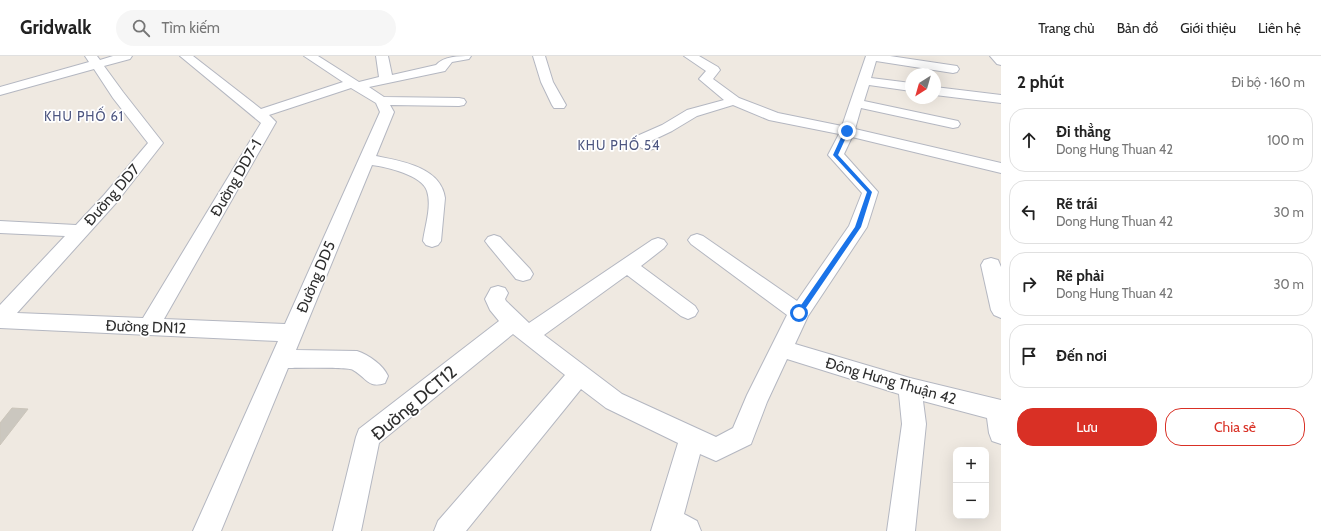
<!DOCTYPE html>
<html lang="vi">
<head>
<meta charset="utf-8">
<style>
  :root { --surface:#fff; --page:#f6f6f6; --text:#222; --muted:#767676; --line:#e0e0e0; --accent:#d93025 }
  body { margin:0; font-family:Cabin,sans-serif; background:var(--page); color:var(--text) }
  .controls { position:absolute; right:12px; bottom:12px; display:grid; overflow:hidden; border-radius:8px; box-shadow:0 4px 16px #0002 }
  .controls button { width:36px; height:36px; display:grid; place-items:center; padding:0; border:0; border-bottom:1px solid var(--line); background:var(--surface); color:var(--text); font:20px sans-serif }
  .compass { position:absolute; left:905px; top:12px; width:36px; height:36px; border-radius:50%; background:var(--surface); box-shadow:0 4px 16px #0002; rotate:217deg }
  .stop { position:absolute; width:12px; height:12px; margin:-9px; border:3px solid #1a73e8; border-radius:50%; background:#fff }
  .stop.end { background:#1a73e8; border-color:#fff; box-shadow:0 1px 4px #0008 }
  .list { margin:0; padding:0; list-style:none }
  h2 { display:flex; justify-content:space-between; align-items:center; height:52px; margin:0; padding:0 16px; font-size:17px }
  h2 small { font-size:13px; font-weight:400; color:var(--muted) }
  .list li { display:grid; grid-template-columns:26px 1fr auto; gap:12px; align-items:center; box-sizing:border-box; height:64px; margin:0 8px 8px; padding:0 8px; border:1px solid var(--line); border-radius:16px }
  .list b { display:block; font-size:15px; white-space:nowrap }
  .list p { margin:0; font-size:13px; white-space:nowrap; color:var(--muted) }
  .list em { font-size:13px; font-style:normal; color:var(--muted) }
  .actions { display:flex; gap:8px; padding:12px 16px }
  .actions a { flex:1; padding:9px 0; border:1px solid var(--accent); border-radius:16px; text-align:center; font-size:14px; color:var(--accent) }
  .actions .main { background:var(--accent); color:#fff }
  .icon { flex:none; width:22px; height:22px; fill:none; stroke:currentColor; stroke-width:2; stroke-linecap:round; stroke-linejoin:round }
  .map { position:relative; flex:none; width:1001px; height:475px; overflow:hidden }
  header { display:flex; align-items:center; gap:24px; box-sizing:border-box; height:56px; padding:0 20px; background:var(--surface); border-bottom:1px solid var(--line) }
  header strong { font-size:19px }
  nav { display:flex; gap:22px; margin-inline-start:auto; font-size:14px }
  .search { width:280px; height:36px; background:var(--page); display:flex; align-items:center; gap:10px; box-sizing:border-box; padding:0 14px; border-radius:22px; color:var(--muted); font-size:15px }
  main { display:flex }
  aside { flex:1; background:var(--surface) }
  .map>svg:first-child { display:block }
  .building { fill:#cbc7bf; stroke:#cbc5ba }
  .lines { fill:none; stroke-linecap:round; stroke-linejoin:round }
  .minor-casing { stroke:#b4b7c1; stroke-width:2 }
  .minor { fill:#fff; fill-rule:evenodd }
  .route { fill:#1a73e8 }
  .labels { text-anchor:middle; stroke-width:3.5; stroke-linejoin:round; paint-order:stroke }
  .far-neighbourhood-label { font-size:13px; letter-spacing:1px; fill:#4d5680; stroke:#fff }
  .street-label { font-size:15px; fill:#2e2e2e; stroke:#fff }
  .near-street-label { font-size:18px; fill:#2e2e2e; stroke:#fff }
</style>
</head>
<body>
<header>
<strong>Gridwalk</strong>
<div class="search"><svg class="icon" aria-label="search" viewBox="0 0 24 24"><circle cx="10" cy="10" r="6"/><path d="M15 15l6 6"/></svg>Tìm kiếm</div>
<nav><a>Trang chủ</a><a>Bản đồ</a><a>Giới thiệu</a><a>Liên hệ</a></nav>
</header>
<main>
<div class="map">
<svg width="1001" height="475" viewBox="0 0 1001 475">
  <rect width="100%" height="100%" fill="#efe9e1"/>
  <!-- building -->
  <polygon class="building" points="12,352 28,353 0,389 0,367"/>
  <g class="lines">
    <!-- minor casing -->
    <g class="minor-casing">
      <g id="minor">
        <path d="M 85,0 L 97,0 L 100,4 L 113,0 L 132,0 L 130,3 L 104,10 L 123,36 L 163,87 L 116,147 L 17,257 L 143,262 L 261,67 L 180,0 L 193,0 L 261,53 L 343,26 L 304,0 L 318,0 L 359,26 L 379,21 L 376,0 L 388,0 L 392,19 L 436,9 C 444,0 458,0 471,0 L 469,3 L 452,6 L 445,15 L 369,31 L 384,41 L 459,42 L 464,43 L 466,46 L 464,49 L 459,50 L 390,49 L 394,56 L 376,100 C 401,105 441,111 445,142 L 441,185 L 438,189 L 432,191 L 426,189 L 423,185 C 425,170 432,150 427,135 C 422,119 387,111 372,109 L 296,294 L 357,295 C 369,299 383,309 388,320 L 385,327 C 368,333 366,321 353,314 C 348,311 298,312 288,312 L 221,475 L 193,475 L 278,285 L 0,272 L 0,249 L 65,180 L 0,177 L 0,165 L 76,169 L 104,139 L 148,87 L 113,42 L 94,13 L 0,39 L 0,31 L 89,6 ZM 351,32 L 376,47 L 380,56 L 285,268 L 164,263 L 276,66 L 269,59 Z"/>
        <polygon points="533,0 545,0 553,26 566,49 564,52 554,52 552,49 541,26"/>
        <path d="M 684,0 L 699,0 L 718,11 L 720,14 L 713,23 L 739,42 L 778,57 L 842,70 L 866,0 L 890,0 L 957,10 L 959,13 L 957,16 L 953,17 L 876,5 L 871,22 L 911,27 L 911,35 L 869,29 L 864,45 L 958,65 L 960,68 L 958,71 L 953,72 L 861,52 L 855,73 L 1001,107 L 1001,117 L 852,81 L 844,98 L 878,136 L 867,171 L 808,260 L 795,288 L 910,322 L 1001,344 L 1001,388 L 992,385 L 989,377 L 987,362 L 923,345 L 926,368 L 915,475 L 887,475 L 902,368 L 899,338 L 787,303 L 767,346 L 751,388 L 716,405 L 700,398 L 684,458 L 697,465 L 701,475 L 651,475 L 678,387 L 606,352 L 581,333 L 466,475 L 434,475 L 438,465 L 565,319 L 513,278 L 379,387 L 361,475 L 333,475 L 356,381 L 359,373 L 499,265 L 490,254 L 485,243 L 491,232 L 498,230 L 505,232 L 508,237 L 505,243 L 506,245 L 529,267 L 652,184 L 658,182 L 664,184 L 667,188 L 664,192 L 641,210 L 695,250 L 698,255 L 695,260 L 688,263 L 681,260 L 627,219 L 544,279 L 622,338 L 716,381 L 733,372 L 747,339 L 787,259 L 691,188 L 688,184 L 691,180 L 697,178 L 703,180 L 797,245 L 849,170 L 862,137 L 828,99 L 839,78 L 769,64 L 733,49 L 697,60 L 672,75 L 651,85 L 655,90 L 653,93 C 645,95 639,92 635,85 L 637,80 L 662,69 L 687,54 L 724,44 L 699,23 L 706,15 Z"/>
        <polygon points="990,0 1001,0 1001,9 997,8"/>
        <polygon points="935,31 1001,39 1001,47 935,39"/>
        <polygon points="494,179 500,181 530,213 533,218 530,223 523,225 516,223 488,189 485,185 488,181"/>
        <polygon points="991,202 998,204 1001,211 1001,262 994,259 991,254 981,209 984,204"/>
      </g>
    </g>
    <!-- minor -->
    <use href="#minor" class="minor"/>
  </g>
  <!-- route -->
  <polygon class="route" points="847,74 849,75 838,99 872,136 861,171 801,259 797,259 797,255 855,171 867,136 833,99 844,75"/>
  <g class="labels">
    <!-- far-neighbourhood labels -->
    <g class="far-neighbourhood-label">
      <text x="84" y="65">KHU PHỐ 61</text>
      <text x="619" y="94">KHU PHỐ 54</text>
    </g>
    <!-- street labels -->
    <g class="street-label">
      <text transform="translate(236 122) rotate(-60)" y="5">Đường DD7-1</text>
      <text transform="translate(112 139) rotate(-49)" y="5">Đường DD7</text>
      <text transform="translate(316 221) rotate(-67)" y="5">Đường DD5</text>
      <text transform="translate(146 271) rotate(2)" y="5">Đường DN12</text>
      <text transform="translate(891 325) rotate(16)" y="5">Đông Hưng Thuận 42</text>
    </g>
    <!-- near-street labels -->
    <g class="near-street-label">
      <text transform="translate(414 347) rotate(-40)" y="6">Đường DCT12</text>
    </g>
  </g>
</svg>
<div class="controls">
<button>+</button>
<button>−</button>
</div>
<svg class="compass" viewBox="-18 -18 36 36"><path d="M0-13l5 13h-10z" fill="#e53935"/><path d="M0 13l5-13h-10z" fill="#767676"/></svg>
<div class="stop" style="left:799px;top:257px"></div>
<div class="stop end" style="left:847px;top:75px"></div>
</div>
<aside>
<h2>2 phút<small>Đi bộ · 160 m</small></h2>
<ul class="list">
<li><svg class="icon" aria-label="ahead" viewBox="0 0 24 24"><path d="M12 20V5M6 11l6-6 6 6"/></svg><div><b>Đi thẳng</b><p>Dong Hung Thuan 42</p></div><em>100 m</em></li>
<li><svg class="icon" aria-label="left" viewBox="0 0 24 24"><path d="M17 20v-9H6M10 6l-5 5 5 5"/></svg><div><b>Rẽ trái</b><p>Dong Hung Thuan 42</p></div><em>30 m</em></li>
<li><svg class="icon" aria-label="right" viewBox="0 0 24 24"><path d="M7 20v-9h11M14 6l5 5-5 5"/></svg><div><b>Rẽ phải</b><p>Dong Hung Thuan 42</p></div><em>30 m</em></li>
<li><svg class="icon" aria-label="arrive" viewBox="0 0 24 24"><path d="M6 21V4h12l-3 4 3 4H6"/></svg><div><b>Đến nơi</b></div></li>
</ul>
<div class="actions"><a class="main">Lưu</a><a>Chia sẻ</a></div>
</aside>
</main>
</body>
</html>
